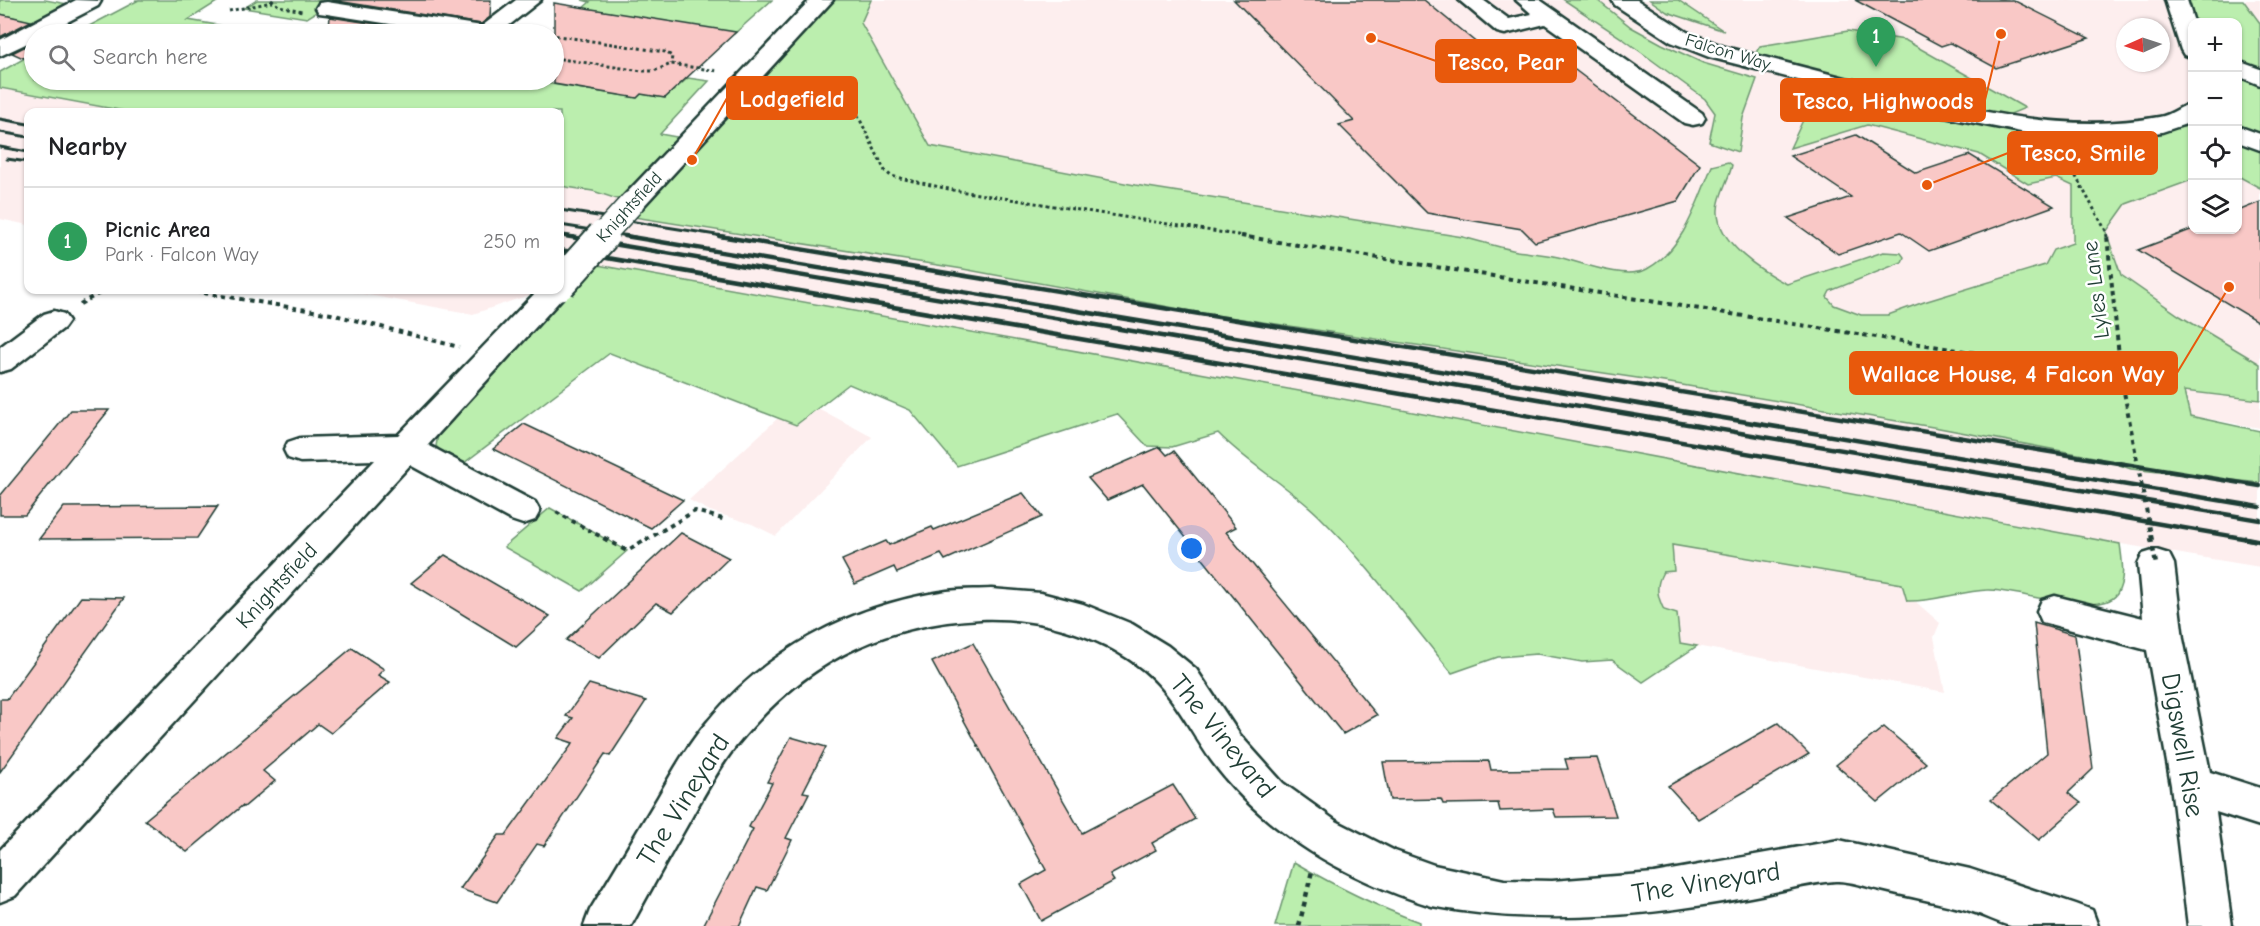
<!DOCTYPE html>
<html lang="en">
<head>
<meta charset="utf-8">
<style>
  :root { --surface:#fff; --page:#f6f6f6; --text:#202124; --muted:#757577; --line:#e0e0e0; --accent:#7c3aed }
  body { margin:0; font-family:"Comic Neue",sans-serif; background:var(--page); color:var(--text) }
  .controls { position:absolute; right:18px; top:18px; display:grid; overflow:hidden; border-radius:12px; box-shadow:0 2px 4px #0004 }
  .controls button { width:54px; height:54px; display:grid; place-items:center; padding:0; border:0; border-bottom:2px solid var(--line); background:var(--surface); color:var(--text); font:30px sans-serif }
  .compass { position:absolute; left:2116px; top:18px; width:54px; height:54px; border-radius:50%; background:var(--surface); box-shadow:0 2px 4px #0004; rotate:267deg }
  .you { position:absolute; left:1192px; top:549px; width:21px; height:21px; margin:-15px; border:4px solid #fff; border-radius:50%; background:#1a73e8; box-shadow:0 0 0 9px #1a73e833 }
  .badge { display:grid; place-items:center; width:39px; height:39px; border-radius:50%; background:var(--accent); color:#fff; font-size:20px; font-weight:700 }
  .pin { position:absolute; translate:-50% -50px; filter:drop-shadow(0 2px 3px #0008) }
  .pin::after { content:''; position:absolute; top:32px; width:21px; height:18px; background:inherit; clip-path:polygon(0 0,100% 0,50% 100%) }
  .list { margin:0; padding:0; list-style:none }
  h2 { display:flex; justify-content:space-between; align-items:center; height:78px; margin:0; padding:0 24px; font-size:26px }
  h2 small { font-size:20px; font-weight:400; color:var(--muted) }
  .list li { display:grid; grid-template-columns:39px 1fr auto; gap:18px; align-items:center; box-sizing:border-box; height:108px; padding:0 24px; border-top:2px solid var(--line) }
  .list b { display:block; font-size:22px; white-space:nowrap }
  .list p { margin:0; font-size:20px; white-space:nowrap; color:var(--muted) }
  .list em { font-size:20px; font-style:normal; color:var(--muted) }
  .icon { flex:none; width:33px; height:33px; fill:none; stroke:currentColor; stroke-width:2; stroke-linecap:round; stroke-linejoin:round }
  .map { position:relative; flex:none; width:2260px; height:926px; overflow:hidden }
  .search { position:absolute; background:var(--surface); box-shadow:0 2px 4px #0004; left:24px; top:24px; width:540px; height:66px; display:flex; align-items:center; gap:15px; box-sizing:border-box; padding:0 21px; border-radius:33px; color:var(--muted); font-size:22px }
  .panel { position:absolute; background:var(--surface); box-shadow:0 2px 4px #0004; left:24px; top:108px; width:540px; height:186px; border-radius:12px }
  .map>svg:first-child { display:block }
  .built { fill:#fdeeee; fill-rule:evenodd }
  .green { fill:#bbeeae; stroke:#6d9671; stroke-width:1.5 }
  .building { fill:#f9c8c6; stroke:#1f3d34; stroke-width:1.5 }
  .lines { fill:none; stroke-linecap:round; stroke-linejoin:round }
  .minor-casing { stroke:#1f3d34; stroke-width:5 }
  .path-far2 { stroke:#1f3d34; stroke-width:3; stroke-dasharray:3 3; stroke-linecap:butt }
  .path-far1 { stroke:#1f3d34; stroke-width:4; stroke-dasharray:4.5 4.5; stroke-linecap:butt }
  .path { stroke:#1f3d34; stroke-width:4.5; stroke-dasharray:5 5; stroke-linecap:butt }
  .minor { fill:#fff; fill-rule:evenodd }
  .rail-far2 { stroke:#1f3d34; stroke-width:3 }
  .rail-far1 { stroke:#1f3d34; stroke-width:4.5 }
  .rail { stroke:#1f3d34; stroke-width:5 }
  .minor-bridge-far1-casing { stroke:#1f3d34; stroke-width:27; stroke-linecap:butt }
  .minor-bridge-casing { stroke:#1f3d34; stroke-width:35; stroke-linecap:butt }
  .path-bridge-far1 { stroke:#1f3d34; stroke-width:4; stroke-dasharray:4.5 4.5; stroke-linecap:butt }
  .path-bridge { stroke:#1f3d34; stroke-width:4.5; stroke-dasharray:5 5; stroke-linecap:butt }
  .minor-bridge-far1 { stroke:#fff; stroke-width:24 }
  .minor-bridge { stroke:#fff; stroke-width:31 }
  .labels { text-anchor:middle; stroke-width:5; stroke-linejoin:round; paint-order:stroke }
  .far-street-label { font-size:18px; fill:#1f3d34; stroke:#fff }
  .street-label { font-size:22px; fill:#1f3d34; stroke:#fff }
  .near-street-label { font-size:27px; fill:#1f3d34; stroke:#fff }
  .leader { fill:none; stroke:#e8590c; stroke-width:2 }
  .callout-dot { fill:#e8590c; stroke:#fff; stroke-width:2 }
  .callout { fill:#e8590c; stroke:#e8590c; stroke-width:2 }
  .callout-label { font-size:24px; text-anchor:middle; font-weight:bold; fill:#fff }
</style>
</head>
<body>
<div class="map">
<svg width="2260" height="926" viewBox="0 0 2260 926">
  <rect width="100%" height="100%" fill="#fff"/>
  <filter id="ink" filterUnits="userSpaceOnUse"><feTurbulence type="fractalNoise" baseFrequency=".0167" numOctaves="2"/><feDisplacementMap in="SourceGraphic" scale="12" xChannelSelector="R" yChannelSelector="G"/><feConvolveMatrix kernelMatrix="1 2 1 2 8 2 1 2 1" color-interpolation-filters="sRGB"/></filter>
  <g filter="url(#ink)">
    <!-- built -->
    <g class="built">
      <path d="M 861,0 L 2260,0 L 2260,428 L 2181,414 L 1731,305 L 922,147 L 824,49 ZM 2192,22 L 2238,22 L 2238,230 L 2192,230 ZM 2125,27 L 2161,27 L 2161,63 L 2125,63 Z"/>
      <polygon points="0,88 130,112 28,112 28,225 0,219"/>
      <polygon points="560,186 593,191 637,205 2260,478 2260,567 560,284"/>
      <polygon points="341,290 544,290 473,314"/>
      <polygon points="818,408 872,437 776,536 752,524 710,511 689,500 778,418 796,425"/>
      <polygon points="1672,544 1902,584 1907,601 1916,602 1940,623 1934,637 1945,692 1680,643 1677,614 1664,610 1658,600 1657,582 1663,572"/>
    </g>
    <!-- green -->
    <g class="green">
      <polygon points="0,0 45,0 68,4 0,39 0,34 28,21 0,14"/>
      <polygon points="135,0 220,0 188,20 223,26 217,30 247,34 74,34 137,1"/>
      <polygon points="257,0 336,0 307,18 244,8"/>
      <polygon points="582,0 772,0 734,34 583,8 590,2"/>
      <path d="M 813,0 L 871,0 L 861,23 L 930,146 L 1135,185 L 1463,237 C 1481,242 1499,247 1517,251 C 1530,253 1544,254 1558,257 C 1580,262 1626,281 1647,269 C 1684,249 1697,202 1712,166 L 1728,162 L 1732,165 C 1729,180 1718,195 1718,210 C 1716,242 1761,271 1787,284 L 1883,252 L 1901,253 L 1904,257 L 1902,262 L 1830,291 L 1827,297 L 1834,305 L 1861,315 L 1888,315 L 1924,302 L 2045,265 L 2053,250 L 2073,243 L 2073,186 L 2056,178 L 2028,184 L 1979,154 L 1867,125 L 1790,148 L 1817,90 L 2032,136 L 2100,138 L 2184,127 L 2192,122 L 2192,180 L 2126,204 L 2106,232 L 2121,275 L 2180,316 L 2260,364 L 2260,400 L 2184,391 L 2190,416 L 2260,431 L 2260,483 L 2131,469 L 2099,458 L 1939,428 L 1664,382 L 1202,313 L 963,269 L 634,217 Z"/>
      <polygon points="1564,0 1597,0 1631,27 1662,44 1703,63 1757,79 1743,118 1738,152 1709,142 1715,113 1705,99 1623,39"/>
      <polygon points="1650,0 1678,0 1724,31 1667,12"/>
      <polygon points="2188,0 2243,0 2260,23 2260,70 2238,64 2238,22 2194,22"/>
      <polygon points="1848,31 1905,40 2025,108 2001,118 1843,80 1755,54 1760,46"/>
      <polygon points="34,53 34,80 400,80 446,87 456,80 527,80 637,98 641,94 665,98 688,78 709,81 660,134 682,138 626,202 593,191 560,186 560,112 130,112 0,88 0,72"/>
      <polygon points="2238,74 2260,84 2260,188 2238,176"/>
      <path d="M 592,264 L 1316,394 L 2120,544 C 2122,560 2126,579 2117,594 C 2100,619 2014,589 1988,590 C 1961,591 1934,602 1907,601 L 1902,584 L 1672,545 L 1674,571 L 1663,572 C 1655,586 1657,596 1664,610 L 1677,614 L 1680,643 L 1697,646 L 1643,682 L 1612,660 L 1582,662 L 1537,654 L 1498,657 L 1452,673 C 1408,620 1367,563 1318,515 C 1287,485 1248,464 1218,433 L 1172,447 L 1147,446 L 1117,414 L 957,466 L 910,410 L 849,384 L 796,425 L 610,353 L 456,469 L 436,446 L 439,429 Z"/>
      <polygon points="550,508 627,551 582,591 504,547"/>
      <path d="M 1294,862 C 1335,886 1375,906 1419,922 L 1419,926 L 1275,926 Z"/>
    </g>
    <!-- building -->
    <g class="building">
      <polygon points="331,0 491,0 490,17 481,24"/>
      <polygon points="1234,0 1424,0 1517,76 1544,69 1553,76 1575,70 1700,165 1678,201 1535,242 1522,229 1427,213 1339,125 1354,121"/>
      <polygon points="1855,0 2013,0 2089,38 1996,68 1950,43 1941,46"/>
      <polygon points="554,3 736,32 665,98 641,94 637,98 554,84"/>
      <polygon points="0,14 31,21 0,37"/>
      <polygon points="330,17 442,34 297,34 298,23 329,28"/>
      <polygon points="34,42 34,52 23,58 12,53"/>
      <polygon points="400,80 456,80 446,87"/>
      <polygon points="1856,135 1916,173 1970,155 2054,206 1929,251 1901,232 1838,254 1788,218 1851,197 1790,156"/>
      <polygon points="2260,202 2260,323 2138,250 2193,229 2238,230 2238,211"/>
      <polygon points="71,410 109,410 25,515 0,515 0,496"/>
      <polygon points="524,424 683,500 651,528 493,449"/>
      <polygon points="1160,447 1167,455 1174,451 1236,527 1226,532 1377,715 1343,734 1143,484 1107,500 1088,478"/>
      <polygon points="1023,493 1042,517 945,560 941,554 897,573 894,567 855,584 842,560 886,541 889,545 932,527 934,530"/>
      <polygon points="218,506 197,538 39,539 64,507"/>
      <polygon points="681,533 729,558 673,612 656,603 599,658 566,640"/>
      <polygon points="445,555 550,616 516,647 411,583"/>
      <polygon points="81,597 124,598 0,772 0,699 7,699"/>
      <polygon points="2034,623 2075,635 2093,769 2068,793 2081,803 2039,840 1991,800 2047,753"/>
      <polygon points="973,643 1082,833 1173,785 1195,819 1152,843 1156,850 1110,875 1114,881 1041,921 1021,884 1046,870 932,662"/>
      <polygon points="352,648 384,669 378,675 390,682 331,733 318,724 263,771 275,781 244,807 242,806 187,852 145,820"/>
      <polygon points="589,684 646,701 610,756 605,754 544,846 537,844 497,902 460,889 499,835 506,835 573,743 558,738 573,718 566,716"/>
      <polygon points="1778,723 1809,754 1698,819 1668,786"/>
      <polygon points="1884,727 1926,763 1878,802 1836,765"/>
      <polygon points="791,737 826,747 803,792 809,793 786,838 792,840 767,890 757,887 739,926 703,926 753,829 749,827 772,783 767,782"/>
      <polygon points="1597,758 1616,816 1556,817 1553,809 1500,811 1498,803 1443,804 1441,799 1390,800 1383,762 1489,761 1491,770 1568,769 1565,759"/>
    </g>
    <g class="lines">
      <!-- minor casing -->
      <g class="minor-casing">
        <g id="minor">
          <polygon points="76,0 101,1 98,6 44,34 34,34 34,40 0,56 0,40"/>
          <polygon points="516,0 541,0 498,34 453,34 327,14 319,13 316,8 319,3 327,2 482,26"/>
          <polygon points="810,0 833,0 640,210 631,212 622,210 618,204 622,198"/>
          <polygon points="1459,0 1483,0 1509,19 1532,14 1516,0 1540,0 1702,113 1705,118 1702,123 1693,125 1684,123 1545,24 1505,34 1497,32"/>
          <path d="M 1612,0 L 1637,0 L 1687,32 L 1725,47 C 1778,61 1831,74 1884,88 C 1974,111 2066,134 2159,117 C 2172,115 2180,106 2192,103 L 2192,122 L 2162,132 L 2120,137 L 2088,138 L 2026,133 L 1934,115 L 1709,57 L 1671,42 L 1615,5 Z"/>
          <polygon points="2165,0 2187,0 2194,22 2192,57 2184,55 2181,50"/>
          <polygon points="2238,61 2260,69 2260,85 2238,76"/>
          <polygon points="2238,126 2260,134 2260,150 2238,142"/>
          <polygon points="560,282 564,284 568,290 564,296 428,445 535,502 540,511 535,520 523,524 511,520 410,465 15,896 0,902 0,850 375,460 300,462 288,458 284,450 288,442 300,438 398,435 538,290 560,290"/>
          <polygon points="54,311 64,314 69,321 64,328 11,369 0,372 0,347 44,314"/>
          <polygon points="2156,550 2169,554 2174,564 2183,639 2210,772 2260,788 2260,826 2216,812 2232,926 2188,926 2171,785 2147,650 2042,622 2037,611 2042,600 2055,596 2143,618 2138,564 2143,554"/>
          <path d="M 991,589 L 1041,593 L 1083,604 L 1132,624 L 1168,646 L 1196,669 L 1240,735 L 1283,783 L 1336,821 L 1395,851 L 1434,865 L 1504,880 L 1552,881 L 1654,873 L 1839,840 L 1970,869 L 2076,904 L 2092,910 L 2098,926 C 2073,926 2035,926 2011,926 C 1998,923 1984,915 1970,911 C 1940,902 1908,897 1877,889 C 1864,886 1848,880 1835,881 C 1807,883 1777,892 1750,897 C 1645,917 1536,926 1432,906 C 1347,880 1264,833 1211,760 C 1189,729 1174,695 1144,670 C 1099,634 1039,617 981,619 C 878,624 801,665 736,746 C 718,769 704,795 690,820 C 670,855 650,891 631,926 L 584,926 L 590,910 C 613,873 635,835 658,797 C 673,771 688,744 708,721 C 767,650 850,606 941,592 C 957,589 975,590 991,589 Z"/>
        </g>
      </g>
      <!-- path-far2 -->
      <g class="path-far2">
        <polyline points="271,0 279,6 302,11"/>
        <polyline points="229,11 272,2"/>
        <polyline points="532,32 665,52 672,56 671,64"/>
        <polyline points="554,58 642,71 654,71 671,64 718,71"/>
        <polyline points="786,77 840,85 847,93 885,171 891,176 953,190 1250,237"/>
        <polyline points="2064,155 2106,231 2107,237"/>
      </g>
      <!-- path-far1 -->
      <g class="path-far1">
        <polyline points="1241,236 2121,376 2107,236"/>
        <polyline points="186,290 331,314 459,347"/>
        <polyline points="80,304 105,290"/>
        <polyline points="556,512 607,540"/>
        <polyline points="646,540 695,511 726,520"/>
      </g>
      <!-- path -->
      <g class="path">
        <polyline points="604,538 627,551 648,538"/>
        <polyline points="1299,926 1312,871"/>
      </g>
      <!-- minor -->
      <use href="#minor" class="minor"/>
      <!-- rail-far2 -->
      <g class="rail-far2">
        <polyline points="0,119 28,124"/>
        <polyline points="0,132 28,137"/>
        <polyline points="0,147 28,152"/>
        <polyline points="7,159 28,162"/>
        <polyline points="560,210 729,237"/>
        <polyline points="560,225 635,237"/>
        <polyline points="560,235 574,237"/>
      </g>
      <!-- rail-far1 -->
      <g class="rail-far1">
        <polyline points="565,236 2260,520"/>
        <polyline points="625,236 2260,507"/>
        <polyline points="719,236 2260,486"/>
        <polyline points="560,250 2254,540"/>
      </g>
      <!-- rail -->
      <polyline class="rail" points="2245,538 2260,541"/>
      <!-- minor-bridge-far1 casing -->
      <g class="minor-bridge-far1-casing">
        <polyline id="minor-bridge-far1" points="601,237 631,204"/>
      </g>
      <!-- minor-bridge casing -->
      <g class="minor-bridge-casing">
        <polyline id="minor-bridge" points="560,284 603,236"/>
      </g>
      <!-- path-bridge-far1 -->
      <polyline class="path-bridge-far1" points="2121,376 2152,540"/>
      <!-- path-bridge -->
      <polyline class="path-bridge" points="2151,538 2156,564"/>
      <!-- minor-bridge-far1 -->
      <use href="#minor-bridge-far1" class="minor-bridge-far1"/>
      <!-- minor-bridge -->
      <use href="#minor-bridge" class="minor-bridge"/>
    </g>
  </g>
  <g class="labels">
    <!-- far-street labels -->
    <g class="far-street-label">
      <text transform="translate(1728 52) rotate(17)" y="6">Falcon Way</text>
      <text transform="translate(629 207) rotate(-48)" y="6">Knightsfield</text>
    </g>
    <!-- street labels -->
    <g class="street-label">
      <text transform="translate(2095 290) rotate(-97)" y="8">Lyles Lane</text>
      <text transform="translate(276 585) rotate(-47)" y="8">Knightsfield</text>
    </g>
    <!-- near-street labels -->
    <g class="near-street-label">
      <text transform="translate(1223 736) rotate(51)" y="9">The Vineyard</text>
      <text transform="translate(2183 745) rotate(80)" y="9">Digswell Rise</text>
      <text transform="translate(683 800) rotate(-58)" y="9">The Vineyard</text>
      <text transform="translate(1706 882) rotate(-9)" y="9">The Vineyard</text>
    </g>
  </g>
  <!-- callouts -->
  <path class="leader" d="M1371 38L1436 61M692 160L727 98M2001 34L1985 100M1927 185L2008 153M2229 287L2177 373"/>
  <g class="callout-dot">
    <circle cx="1371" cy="38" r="6"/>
    <circle cx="692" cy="160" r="6"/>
    <circle cx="2001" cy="34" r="6"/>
    <circle cx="1927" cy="185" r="6"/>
    <circle cx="2229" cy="287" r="6"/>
  </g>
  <g class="callout">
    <rect x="1436" y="40" width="140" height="42" rx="6"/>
    <rect x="727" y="77" width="130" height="42" rx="6"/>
    <rect x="1781" y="79" width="204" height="42" rx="6"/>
    <rect x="2008" y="132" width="149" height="42" rx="6"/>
    <rect x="1850" y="352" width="327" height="42" rx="6"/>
  </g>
  <g class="callout-label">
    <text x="1506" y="70">Tesco, Pear</text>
    <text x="792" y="107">Lodgefield</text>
    <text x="1883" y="109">Tesco, Highwoods</text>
    <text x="2083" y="161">Tesco, Smile</text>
    <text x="2013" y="382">Wallace House, 4 Falcon Way</text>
  </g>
</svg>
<div class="controls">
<button>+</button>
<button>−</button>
<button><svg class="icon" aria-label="locate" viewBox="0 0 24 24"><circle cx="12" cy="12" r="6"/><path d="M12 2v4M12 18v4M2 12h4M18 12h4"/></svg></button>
<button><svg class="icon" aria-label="layers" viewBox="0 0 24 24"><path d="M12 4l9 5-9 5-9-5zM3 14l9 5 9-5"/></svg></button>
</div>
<svg class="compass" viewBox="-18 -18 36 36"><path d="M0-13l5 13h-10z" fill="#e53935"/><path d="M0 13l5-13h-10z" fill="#757577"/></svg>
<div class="you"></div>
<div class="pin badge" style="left:1876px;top:67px;background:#2e9e5b">1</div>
<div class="search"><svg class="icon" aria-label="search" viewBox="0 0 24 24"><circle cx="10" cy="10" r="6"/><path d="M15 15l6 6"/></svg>Search here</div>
<section class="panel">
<h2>Nearby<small></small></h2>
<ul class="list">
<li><span class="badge" style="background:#2e9e5b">1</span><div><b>Picnic Area</b><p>Park · Falcon Way</p></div><em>250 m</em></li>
</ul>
</section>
</div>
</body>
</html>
